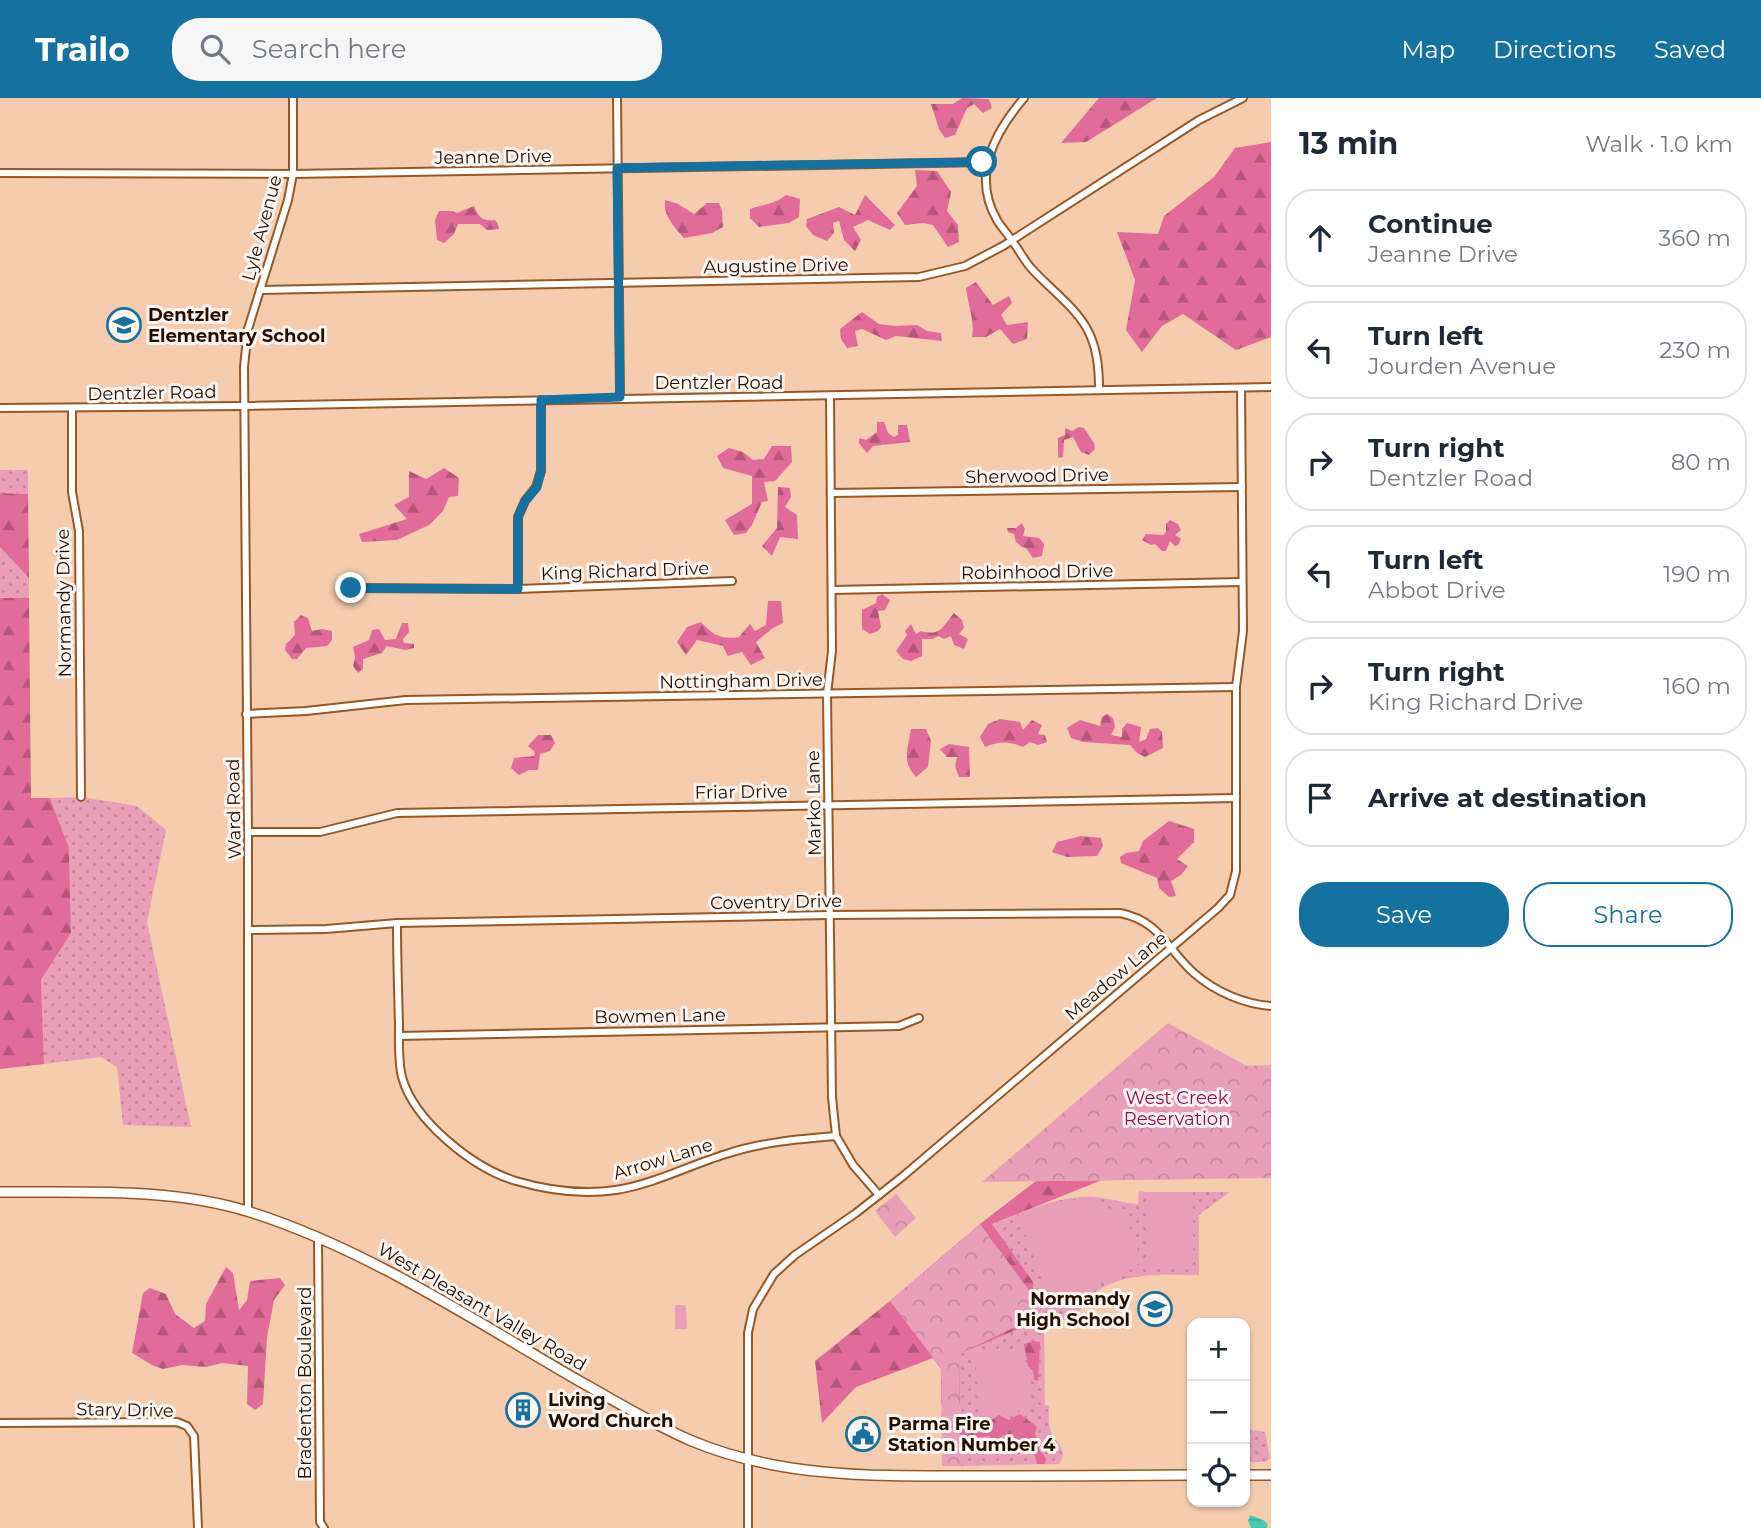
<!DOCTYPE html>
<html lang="en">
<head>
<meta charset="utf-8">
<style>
  :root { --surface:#fff; --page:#f6f6f7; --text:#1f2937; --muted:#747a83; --line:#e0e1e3; --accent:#1571a0 }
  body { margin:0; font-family:Montserrat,sans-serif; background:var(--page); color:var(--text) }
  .controls { position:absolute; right:21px; bottom:21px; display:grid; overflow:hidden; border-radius:14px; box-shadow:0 2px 5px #0004 }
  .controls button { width:63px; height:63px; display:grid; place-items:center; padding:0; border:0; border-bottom:2px solid var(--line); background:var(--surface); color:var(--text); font:35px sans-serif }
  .stop { position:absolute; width:21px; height:21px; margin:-16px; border:5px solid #1571a0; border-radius:50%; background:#fff }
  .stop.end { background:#1571a0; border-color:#fff; box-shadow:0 2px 7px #0008 }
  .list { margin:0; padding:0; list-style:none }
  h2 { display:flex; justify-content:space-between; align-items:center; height:91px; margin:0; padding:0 28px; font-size:30px }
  h2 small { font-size:23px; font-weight:400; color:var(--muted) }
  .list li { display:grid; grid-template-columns:46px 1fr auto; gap:21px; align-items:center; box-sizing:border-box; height:98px; margin:0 14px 14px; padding:0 14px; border:2px solid var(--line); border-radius:28px }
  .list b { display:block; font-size:26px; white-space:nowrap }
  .list p { margin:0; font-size:23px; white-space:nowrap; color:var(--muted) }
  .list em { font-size:23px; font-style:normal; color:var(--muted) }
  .actions { display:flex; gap:14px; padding:21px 28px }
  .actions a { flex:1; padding:16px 0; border:2px solid var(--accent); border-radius:28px; text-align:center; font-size:24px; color:var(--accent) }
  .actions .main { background:var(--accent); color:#fff }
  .icon { flex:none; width:38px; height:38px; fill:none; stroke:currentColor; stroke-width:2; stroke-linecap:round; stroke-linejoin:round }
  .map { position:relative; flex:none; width:1271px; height:1430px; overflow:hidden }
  header { display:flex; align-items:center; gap:42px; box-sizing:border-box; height:98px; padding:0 35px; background:var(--accent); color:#fff }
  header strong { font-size:33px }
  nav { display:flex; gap:38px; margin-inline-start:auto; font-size:24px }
  .search { width:490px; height:63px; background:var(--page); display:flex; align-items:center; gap:18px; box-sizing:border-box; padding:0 24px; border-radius:28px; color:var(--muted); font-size:26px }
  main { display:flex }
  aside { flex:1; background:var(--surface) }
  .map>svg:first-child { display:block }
  .grass { fill:url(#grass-dots) }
  .forest { fill:url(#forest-firs) }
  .park { fill:url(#park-crowns) }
  .pitch { fill:#e99fb8 }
  .water { fill:url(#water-rules) }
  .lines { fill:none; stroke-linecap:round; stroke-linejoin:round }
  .street-casing { stroke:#965926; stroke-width:10 }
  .secondary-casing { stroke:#965926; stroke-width:12 }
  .street { stroke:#fff; stroke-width:6 }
  .secondary { stroke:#fff; stroke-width:9 }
  .route { stroke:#1571a0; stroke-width:9 }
  .labels { text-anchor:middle; stroke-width:6; stroke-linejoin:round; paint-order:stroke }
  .street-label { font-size:18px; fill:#270f00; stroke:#fcf5f0 }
  .poi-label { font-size:18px; font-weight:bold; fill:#270f00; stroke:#fcf5f0; text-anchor:start }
  .park-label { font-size:18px; fill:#9e0557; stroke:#fcf5f0 }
</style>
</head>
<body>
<header>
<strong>Trailo</strong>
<div class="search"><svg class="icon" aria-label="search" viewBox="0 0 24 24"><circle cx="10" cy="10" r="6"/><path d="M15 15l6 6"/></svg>Search here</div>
<nav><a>Map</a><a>Directions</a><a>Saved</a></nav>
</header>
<main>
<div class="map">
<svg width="1271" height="1430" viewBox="0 0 1271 1430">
  <defs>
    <pattern id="grass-dots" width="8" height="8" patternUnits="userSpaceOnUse" patternTransform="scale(1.75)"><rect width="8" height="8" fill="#e99fb8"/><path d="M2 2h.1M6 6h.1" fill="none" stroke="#c8889c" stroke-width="1.8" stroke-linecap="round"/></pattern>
    <pattern id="forest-firs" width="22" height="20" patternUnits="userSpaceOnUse" patternTransform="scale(1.75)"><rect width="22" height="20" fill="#e16c99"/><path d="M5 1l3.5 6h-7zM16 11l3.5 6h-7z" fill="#b6577a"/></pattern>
    <pattern id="park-crowns" width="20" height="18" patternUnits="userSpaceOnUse" patternTransform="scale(1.75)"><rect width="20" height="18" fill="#e99fb8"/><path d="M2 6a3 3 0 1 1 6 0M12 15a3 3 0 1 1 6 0" fill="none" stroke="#c8889c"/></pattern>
    <pattern id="water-rules" width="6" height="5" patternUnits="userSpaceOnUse" patternTransform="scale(1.75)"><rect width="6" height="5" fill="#46ceb5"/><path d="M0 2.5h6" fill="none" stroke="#3db09a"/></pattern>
  </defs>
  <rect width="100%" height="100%" fill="#f5ccae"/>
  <!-- grass -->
  <g class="grass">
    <polygon points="0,372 28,372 28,396 0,395"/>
    <polygon points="0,449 29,480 29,500 0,500"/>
    <polygon points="81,699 137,708 166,732 147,824 191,1029 123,1027 117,969 101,959 44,966 41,882 71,835 69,750 50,700"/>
    <path d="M 1139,1093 L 1146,1094 L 1147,1168 L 1193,1167 L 1193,1094 L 1230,1094 L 1199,1117 L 1199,1177 C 1164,1177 1128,1173 1097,1193 C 1091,1197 1088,1204 1083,1209 C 1069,1223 1060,1223 1044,1227 L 1045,1307 L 1049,1308 C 1049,1315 1048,1324 1050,1331 C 1054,1345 1070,1350 1059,1366 L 960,1368 L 959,1256 L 1005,1153 L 992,1126 C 1024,1114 1058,1097 1094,1099 C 1109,1100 1123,1105 1138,1106 Z"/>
    <polygon points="1245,1331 1265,1334 1270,1360 1265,1364 1245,1364"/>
  </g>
  <!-- forest -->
  <g class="forest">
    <polygon points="962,0 989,1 992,10 983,15 974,6 967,10 955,37 945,40 939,31 931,6 953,6"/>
    <polygon points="1099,0 1157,0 1086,44 1061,45"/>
    <polygon points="1271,44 1271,239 1236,252 1183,216 1162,228 1142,254 1126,232 1135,182 1117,134 1158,136 1164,118 1214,79 1235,50"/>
    <polygon points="915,72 937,73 951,94 947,113 958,127 959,144 948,149 933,127 923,125 905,127 897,115 917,88"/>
    <path d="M 786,97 L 800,101 L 799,119 L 789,125 L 759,129 L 750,120 L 750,111 C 763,106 774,107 786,97 Z"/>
    <polygon points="865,97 895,127 890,132 868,122 853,129 861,142 855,153 844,142 839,123 833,125 834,135 827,143 813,137 806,128 807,121 839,109 855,117"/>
    <path d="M 665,102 L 678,106 L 694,116 L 707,105 L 719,105 L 722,113 L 723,129 L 712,135 L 684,140 C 674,129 663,117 665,102 Z"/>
    <path d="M 474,108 C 479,120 482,123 495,122 L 498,126 L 499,131 L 487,132 L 480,126 L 458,126 L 454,136 L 444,145 L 437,142 L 435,122 L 439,113 L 453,113 L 457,115 Z"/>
    <path d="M 976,184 L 993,207 L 1009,198 L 1012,205 L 1001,217 L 1007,227 L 1028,224 L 1027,241 L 1013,246 L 1000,231 L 986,239 L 972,239 C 975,223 968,207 966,190 Z"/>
    <polygon points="862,214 879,226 895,228 917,227 927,233 941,235 942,243 896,238 886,242 862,231 855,233 858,248 847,250 841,241 840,231"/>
    <polygon points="877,324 884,324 888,335 894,339 898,337 898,327 907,327 910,344 873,348 867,355 859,345 859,340 866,342 877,334"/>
    <polygon points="1079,329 1084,330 1094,345 1095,351 1089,357 1081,354 1073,339 1064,342 1063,359 1058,360 1058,340 1065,337 1065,330 1072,333"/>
    <polygon points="772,348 791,348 792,364 775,383 764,384 768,403 762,404 752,427 746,435 734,437 725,422 752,406 752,378 723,370 717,358 729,350 743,354 753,362 764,361"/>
    <polygon points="444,370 459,380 458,398 449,399 443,413 429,427 397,442 362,444 359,436 407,421 394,407 409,399 409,373 426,381"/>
    <polygon points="778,389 790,390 791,399 785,409 797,417 798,441 780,439 772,458 762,448 777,430"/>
    <polygon points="0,395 28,396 29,480 0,449"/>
    <polygon points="1170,422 1178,426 1181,432 1175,437 1181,441 1178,447 1175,448 1170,443 1166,453 1162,453 1155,446 1151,447 1142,442 1146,436 1163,437 1166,434 1166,426"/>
    <polygon points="1022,425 1025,431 1023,438 1039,440 1044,446 1042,458 1033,460 1026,450 1022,449 1016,444 1014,436 1008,434 1007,430 1016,430"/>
    <polygon points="882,496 890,502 885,512 878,513 881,529 878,533 870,536 862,531 862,512 876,505 877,499"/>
    <polygon points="0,500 29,500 31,700 50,700 69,750 71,835 41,882 44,966 0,971"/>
    <path d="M 768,503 L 781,503 L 783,525 L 773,530 L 756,544 L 765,560 L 751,567 L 742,554 L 728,558 L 723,548 L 697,542 L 686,557 L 677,544 L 687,529 L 701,524 C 713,537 721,542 739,539 L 750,526 L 755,533 L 766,527 Z"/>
    <path d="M 954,515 L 962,522 L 964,530 L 959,536 L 968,541 L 964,551 L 954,547 L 951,538 L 944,541 L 938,538 L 933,541 L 922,541 L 922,558 L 911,563 L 903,561 L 896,553 L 907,537 L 905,533 L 911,526 L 916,536 L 921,533 C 942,539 943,527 954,515 Z"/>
    <polygon points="301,517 308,520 312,533 322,531 332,533 332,542 327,548 306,550 297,561 292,561 285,552 286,546 295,537 294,524"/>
    <polygon points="402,525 408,525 409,534 403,541 404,545 414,546 414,550 405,552 387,548 382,555 363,561 363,571 358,575 353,568 355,559 353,549 369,542 372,532 379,531 385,542 396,541"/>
    <polygon points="1107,616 1113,620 1115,629 1111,637 1122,639 1122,631 1127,625 1141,629 1139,644 1146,641 1150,631 1158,630 1162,634 1163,650 1145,659 1137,655 1130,647 1083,644 1071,640 1067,630 1080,622 1100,628 1102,619"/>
    <path d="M 1000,621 L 1020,624 L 1023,632 L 1032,622 L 1042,627 L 1038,636 L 1045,637 L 1047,644 L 1038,647 L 1030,644 L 1023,649 C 1009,643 999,643 985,649 L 980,639 L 988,626 Z"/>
    <path d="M 911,631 L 926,631 L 931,643 L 928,669 L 916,679 C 901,663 908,651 911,631 Z"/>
    <polygon points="538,637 551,637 555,645 550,653 540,656 538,672 529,672 519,677 511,670 514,660 534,658 535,654 528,648"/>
    <polygon points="949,646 969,649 970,679 959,679 955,668 957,659 947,659 940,651"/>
    <polygon points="1169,723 1194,731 1194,744 1177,761 1188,768 1181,777 1171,783 1176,798 1169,799 1159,790 1157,780 1121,765 1120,759 1126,755 1139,753 1143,743"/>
    <polygon points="1081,738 1101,740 1103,748 1097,758 1067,759 1052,754 1057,744"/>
    <polygon points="1271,1080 1102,1082 992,1126 1033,1184 1032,1225 959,1256 960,1306 941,1306 941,1271 933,1260 856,1289 822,1325 815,1263 890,1203 980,1126 1036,1083"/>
    <polygon points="226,1169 233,1175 239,1212 247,1202 250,1183 280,1180 285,1187 274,1202 267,1239 263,1306 255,1312 247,1306 248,1268 222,1265 206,1269 182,1267 163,1271 152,1267 132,1255 143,1195 150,1190 166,1196 175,1216 194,1230 205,1223 206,1206"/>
    <polygon points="1034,1243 1040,1244 1038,1283 1034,1282 1033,1273 1028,1268 1024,1246"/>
    <polygon points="1020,1316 1037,1329 1035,1336 1038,1343 1039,1352 1046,1360 1045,1366 1037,1366 1034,1354 1003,1337 997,1342 989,1338 974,1340 971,1348 951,1340 956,1318 966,1320 977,1327 988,1324 999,1317 1009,1322"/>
  </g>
  <!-- park -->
  <g class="park">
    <polygon points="1168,925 1247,968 1271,967 1271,1080 982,1084"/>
    <polygon points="896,1096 916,1120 895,1139 875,1113"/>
    <polygon points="980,1126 1034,1199 1035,1229 1013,1230 959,1256 960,1368 942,1368 941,1270 890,1203"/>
  </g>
  <!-- pitch -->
  <g class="pitch">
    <rect x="1146" y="1094" width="47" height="74"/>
    <path d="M 1091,1101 C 1126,1118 1134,1125 1140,1165 L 1053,1210 L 1018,1116 C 1041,1105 1065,1102 1091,1101 Z"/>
    <polygon points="675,1207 686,1207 687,1231 675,1231"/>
    <polygon points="1025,1252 1029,1312 980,1315 975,1255"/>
  </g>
  <!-- water -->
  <polygon class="water" points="1250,1417 1263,1422 1268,1426 1267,1430 1251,1430 1248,1423"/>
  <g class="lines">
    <!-- street casing -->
    <g class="street-casing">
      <g id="street">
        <polyline points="617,0 620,299"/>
        <path d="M 1024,0 C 995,34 971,77 997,122 C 1001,129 1008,136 1013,144 C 1019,152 1024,162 1031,170 C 1049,190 1072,206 1086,229 C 1097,248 1099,269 1099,291"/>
        <polyline points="0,75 293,76 987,64"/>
        <polyline points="260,192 919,179 965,168 1003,148 1199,22 1243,0"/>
        <polyline points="830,298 832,553 827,596 832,999 836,1038 853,1067 879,1097"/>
        <polyline points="0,310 244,308 1271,289"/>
        <polyline points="72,310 72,394 79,433 81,699"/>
        <polyline points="831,395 1242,389"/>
        <polyline points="351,490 518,491 732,483"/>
        <polyline points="518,491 518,419 525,403 536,389 541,373 541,302"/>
        <polyline points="832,492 1242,484"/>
        <polyline points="246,616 306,613 406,602 1236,589"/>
        <polyline points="248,734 320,734 397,715 1236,700"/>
        <path d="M 397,825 C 397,859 398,892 399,926 C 399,942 398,963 402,979 C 414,1023 473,1070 516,1083 C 547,1092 583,1097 616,1092 C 654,1086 690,1067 726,1056 C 762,1044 799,1041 836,1038"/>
        <path d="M 249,832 L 326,831 L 397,825 L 830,817 L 1120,815 C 1161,823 1168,853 1195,876 C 1216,894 1244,906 1271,908"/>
        <polyline points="399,938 899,928 919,920"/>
        <polyline points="248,1113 248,734 244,269 248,231 288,102 293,76 293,0"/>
        <polyline points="318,1139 320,1424 324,1430"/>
        <polyline points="0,1325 177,1324 187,1328 194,1338 198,1430"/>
        <polyline points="748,1430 748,1235 753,1211 774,1176 795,1157 856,1115 902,1079 1218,810 1230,797 1236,773 1236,589 1243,533 1241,291"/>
      </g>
    </g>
    <!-- secondary casing -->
    <g class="secondary-casing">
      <g id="secondary">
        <path d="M 0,1094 C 83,1095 170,1089 250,1114 C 367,1151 475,1223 581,1284 C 617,1304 654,1327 692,1343 C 783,1381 881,1378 978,1378 C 1049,1378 1121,1378 1192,1377"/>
        <polyline points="1245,1377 1271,1377"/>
      </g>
    </g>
    <!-- street -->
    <use href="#street" class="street"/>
    <!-- secondary -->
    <use href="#secondary" class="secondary"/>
  </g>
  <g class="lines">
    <!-- route -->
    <polyline class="route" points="351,490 518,491 518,419 525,403 537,389 541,373 541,302 620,299 617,70 982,64"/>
  </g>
  <!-- icons -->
  <defs>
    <g id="school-ring" transform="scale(1.75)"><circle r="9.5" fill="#fcf5f0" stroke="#1571a0" stroke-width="1.5"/><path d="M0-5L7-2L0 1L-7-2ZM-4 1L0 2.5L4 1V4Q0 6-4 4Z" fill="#1571a0"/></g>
    <g id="building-ring" transform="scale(1.75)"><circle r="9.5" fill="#fcf5f0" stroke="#1571a0" stroke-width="1.5"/><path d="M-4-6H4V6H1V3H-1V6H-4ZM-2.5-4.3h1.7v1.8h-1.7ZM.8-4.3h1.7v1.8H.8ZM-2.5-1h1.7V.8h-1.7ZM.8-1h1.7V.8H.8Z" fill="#1571a0"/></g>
    <g id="civic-ring" transform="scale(1.75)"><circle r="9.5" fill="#fcf5f0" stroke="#1571a0" stroke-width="1.5"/><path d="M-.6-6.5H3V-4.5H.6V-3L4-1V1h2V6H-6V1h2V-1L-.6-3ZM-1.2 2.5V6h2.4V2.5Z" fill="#1571a0"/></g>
  </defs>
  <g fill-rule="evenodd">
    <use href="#school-ring" x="124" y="227"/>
    <use href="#school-ring" x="1155" y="1211"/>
    <use href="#building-ring" x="523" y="1312"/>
    <use href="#civic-ring" x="863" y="1336"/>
  </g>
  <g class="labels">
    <!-- street labels -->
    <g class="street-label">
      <text transform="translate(493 59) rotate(-1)" y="6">Jeanne Drive</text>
      <text transform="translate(262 130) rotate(-75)" y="6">Lyle Avenue</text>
      <text transform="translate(776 168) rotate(-1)" y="6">Augustine Drive</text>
      <text x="719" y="291">Dentzler Road</text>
      <text transform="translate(152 295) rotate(-1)" y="6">Dentzler Road</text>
      <text transform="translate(1037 378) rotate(-1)" y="6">Sherwood Drive</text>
      <text transform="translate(625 473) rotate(-2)" y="6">King Richard Drive</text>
      <text transform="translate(1037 474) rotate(-1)" y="6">Robinhood Drive</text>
      <text transform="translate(64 505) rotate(-91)" y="6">Normandy Drive</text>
      <text transform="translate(741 583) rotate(-1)" y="6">Nottingham Drive</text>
      <text transform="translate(741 694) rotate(-1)" y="6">Friar Drive</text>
      <text transform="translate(814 705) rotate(-91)" y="6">Marko Lane</text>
      <text transform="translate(234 711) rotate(-91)" y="6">Ward Road</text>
      <text transform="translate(776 804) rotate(-1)" y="6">Coventry Drive</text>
      <text transform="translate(1116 878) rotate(-40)" y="6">Meadow Lane</text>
      <text transform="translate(660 918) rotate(-1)" y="6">Bowmen Lane</text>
      <text transform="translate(663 1061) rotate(-17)" y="6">Arrow Lane</text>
      <text transform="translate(482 1209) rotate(30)" y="6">West Pleasant Valley Road</text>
      <text transform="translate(305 1285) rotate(-90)" y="6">Bradenton Boulevard</text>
      <text transform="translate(125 1312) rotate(1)" y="6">Stary Drive</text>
    </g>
    <!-- poi labels -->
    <g class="poi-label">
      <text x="148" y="223">Dentzler<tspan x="148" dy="21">Elementary School</tspan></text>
      <text x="1130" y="1207" text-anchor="end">Normandy<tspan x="1130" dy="21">High School</tspan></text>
      <text x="548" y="1308">Living<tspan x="548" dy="21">Word Church</tspan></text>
      <text x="888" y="1332">Parma Fire<tspan x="888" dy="21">Station Number 4</tspan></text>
    </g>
    <!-- park labels -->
    <g class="park-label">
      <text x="1177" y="1006">West Creek<tspan x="1177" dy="21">Reservation</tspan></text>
    </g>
  </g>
</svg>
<div class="controls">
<button>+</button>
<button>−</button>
<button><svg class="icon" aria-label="locate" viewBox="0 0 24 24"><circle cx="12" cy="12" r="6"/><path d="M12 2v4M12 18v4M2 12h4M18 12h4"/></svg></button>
</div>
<div class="stop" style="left:982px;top:64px"></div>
<div class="stop end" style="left:351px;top:490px"></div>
</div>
<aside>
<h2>13 min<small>Walk · 1.0 km</small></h2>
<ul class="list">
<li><svg class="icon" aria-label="ahead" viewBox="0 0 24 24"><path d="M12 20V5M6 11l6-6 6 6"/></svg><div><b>Continue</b><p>Jeanne Drive</p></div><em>360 m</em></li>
<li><svg class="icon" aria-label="left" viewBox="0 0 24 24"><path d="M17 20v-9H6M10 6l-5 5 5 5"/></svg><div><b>Turn left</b><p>Jourden Avenue</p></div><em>230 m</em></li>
<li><svg class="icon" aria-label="right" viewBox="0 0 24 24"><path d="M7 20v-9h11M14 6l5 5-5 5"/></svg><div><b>Turn right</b><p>Dentzler Road</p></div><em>80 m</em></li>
<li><svg class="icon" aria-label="left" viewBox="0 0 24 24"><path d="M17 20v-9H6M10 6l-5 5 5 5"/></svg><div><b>Turn left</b><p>Abbot Drive</p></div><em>190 m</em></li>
<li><svg class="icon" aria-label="right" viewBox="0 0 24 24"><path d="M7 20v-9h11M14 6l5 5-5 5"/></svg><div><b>Turn right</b><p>King Richard Drive</p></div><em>160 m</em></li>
<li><svg class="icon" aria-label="arrive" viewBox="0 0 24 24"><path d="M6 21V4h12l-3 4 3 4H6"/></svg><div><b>Arrive at destination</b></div></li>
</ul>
<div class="actions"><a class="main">Save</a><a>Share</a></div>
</aside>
</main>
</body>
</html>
